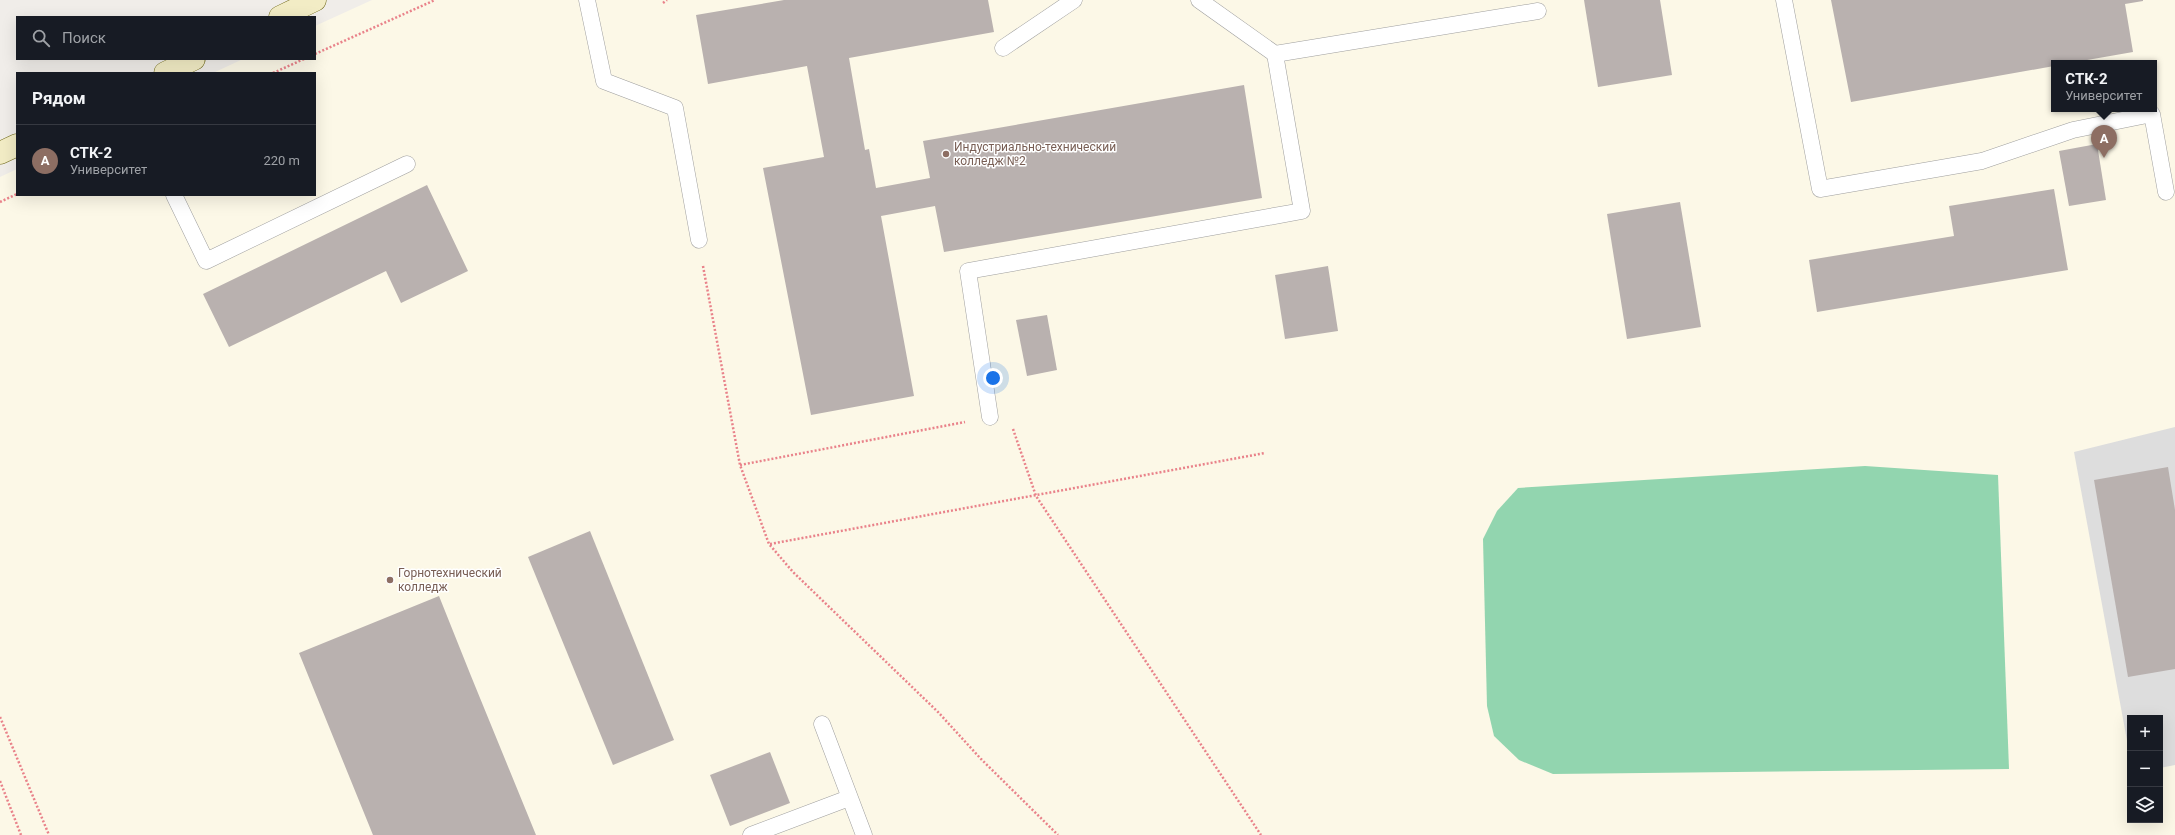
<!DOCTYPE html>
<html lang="ru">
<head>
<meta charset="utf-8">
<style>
  :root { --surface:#171b24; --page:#242831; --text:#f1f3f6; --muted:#9ea1a6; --line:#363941; --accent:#7c3aed }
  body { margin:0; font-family:Roboto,sans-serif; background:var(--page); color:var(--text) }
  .controls { position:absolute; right:12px; bottom:12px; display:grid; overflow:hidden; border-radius:0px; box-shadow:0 4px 16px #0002 }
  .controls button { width:36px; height:36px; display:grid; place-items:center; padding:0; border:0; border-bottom:1px solid var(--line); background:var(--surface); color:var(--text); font:20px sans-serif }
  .you { position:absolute; left:993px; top:378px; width:14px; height:14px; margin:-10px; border:3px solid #fff; border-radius:50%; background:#1a73e8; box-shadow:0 0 0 6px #1a73e833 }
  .badge { display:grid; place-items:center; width:26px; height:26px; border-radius:50%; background:var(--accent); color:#fff; font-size:13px; font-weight:700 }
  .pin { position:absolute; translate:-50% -33px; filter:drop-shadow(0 1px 2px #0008) }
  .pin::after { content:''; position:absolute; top:21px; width:14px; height:12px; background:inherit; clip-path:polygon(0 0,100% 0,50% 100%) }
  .popup { position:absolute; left:2051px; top:60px; width:106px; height:52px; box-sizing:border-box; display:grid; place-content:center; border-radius:0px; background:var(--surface); filter:drop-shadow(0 1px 3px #0005); font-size:13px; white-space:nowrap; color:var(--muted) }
  .popup b { font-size:15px; color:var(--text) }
  .popup::after { content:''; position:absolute; left:50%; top:100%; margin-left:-8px; border:8px solid transparent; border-top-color:var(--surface) }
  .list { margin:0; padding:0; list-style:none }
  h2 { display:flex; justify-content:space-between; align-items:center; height:52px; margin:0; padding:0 16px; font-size:17px }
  h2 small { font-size:13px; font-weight:400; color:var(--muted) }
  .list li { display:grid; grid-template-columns:26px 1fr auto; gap:12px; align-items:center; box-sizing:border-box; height:72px; padding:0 16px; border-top:1px solid var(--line) }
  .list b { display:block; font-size:15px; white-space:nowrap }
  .list p { margin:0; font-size:13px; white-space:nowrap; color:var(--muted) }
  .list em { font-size:13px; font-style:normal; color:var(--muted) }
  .icon { flex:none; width:22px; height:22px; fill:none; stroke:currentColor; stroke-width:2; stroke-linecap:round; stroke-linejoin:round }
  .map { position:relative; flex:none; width:2175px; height:835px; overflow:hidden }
  .search { position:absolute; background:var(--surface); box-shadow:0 4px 16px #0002; left:16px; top:16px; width:300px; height:44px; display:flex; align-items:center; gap:10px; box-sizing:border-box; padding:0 14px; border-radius:0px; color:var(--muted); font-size:15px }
  .panel { position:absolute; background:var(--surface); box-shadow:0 4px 16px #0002; left:16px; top:72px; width:300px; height:124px; border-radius:0px }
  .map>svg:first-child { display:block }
  .education { fill:#fcf8e7; fill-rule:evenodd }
  .pitch { fill:#92d5af }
  .parking { fill:#ddd }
  .building { fill:#b9b1af }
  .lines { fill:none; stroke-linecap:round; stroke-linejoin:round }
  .lane-casing { stroke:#9e9e9e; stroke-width:17 }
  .secondary-casing { stroke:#6d6614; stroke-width:23 }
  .path { stroke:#e9828a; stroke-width:2.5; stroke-dasharray:2 2; stroke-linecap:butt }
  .lane { stroke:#fff; stroke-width:16 }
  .secondary { stroke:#f2ecc5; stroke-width:22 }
  .education-dot { fill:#8d6e63; stroke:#fff; stroke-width:1.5 }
  .labels { text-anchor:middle; stroke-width:3; stroke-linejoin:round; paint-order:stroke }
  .education-label { font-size:12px; fill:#785e54; stroke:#fff; text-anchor:start }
</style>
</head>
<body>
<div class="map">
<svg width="2175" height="835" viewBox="0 0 2175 835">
  <rect width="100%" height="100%" fill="#f0ede9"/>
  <!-- education -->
  <path class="education" d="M 372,0 L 2175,0 L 2175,835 L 0,835 L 0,177 L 17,169 L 17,195 L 315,195 L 315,73 L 213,73 L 243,59 L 315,59 L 315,26 ZM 2054,63 L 2154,63 L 2154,109 L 2054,109 ZM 2130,718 L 2160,718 L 2160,820 L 2130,820 Z"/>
  <!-- pitch -->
  <polygon class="pitch" points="1865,466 1998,475 2009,769 1553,774 1519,760 1494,736 1487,706 1483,539 1497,511 1518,488"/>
  <!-- parking -->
  <polygon class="parking" points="2175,427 2175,765 2160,768 2160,718 2130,718 2130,757 2074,452"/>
  <!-- building -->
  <g class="building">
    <polygon points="784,0 988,0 994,32 849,58 865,150 869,149 876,188 930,178 923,141 1244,85 1262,198 944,252 935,206 881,216 914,396 811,415 763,168 824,157 807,66 708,84 696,15"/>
    <polygon points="1584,0 1660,0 1672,75 1598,87"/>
    <polygon points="1831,0 2143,0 2143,1 2125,4 2133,52 2070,63 2054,63 2054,66 1851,102"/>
    <polygon points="2097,144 2106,200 2069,206 2059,151"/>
    <polygon points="427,185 468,271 401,303 386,271 229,347 203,294"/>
    <polygon points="2054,189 2068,270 1817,312 1809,260 1954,236 1949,206"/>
    <polygon points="1680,202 1701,327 1627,339 1607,214"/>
    <polygon points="1328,266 1338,331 1285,339 1275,275"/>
    <polygon points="1047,315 1057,370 1027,376 1016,320"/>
    <polygon points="2168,467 2175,510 2175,669 2128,677 2094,480"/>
    <polygon points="590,531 674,740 613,765 528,557"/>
    <polygon points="439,596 471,676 536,835 373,835 299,653"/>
    <polygon points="770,752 790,803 730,826 710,775"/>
  </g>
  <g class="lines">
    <!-- lane casing -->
    <g class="lane-casing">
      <g id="lane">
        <polyline points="587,0 604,81 675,108 699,240"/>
        <polyline points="1199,0 1275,54 1538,11"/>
        <polyline points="1784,0 1820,189 1982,161 2073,130 2152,114 2166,192"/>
        <polyline points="1003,48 1074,0"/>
        <polyline points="174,195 206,261 407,164"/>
        <polyline points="990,417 968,271 1302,211 1275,54"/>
        <polyline points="822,724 864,835"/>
        <polyline points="751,835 849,798"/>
      </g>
    </g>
    <!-- secondary casing -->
    <g class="secondary-casing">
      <g id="secondary">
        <polyline points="280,17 315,0"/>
        <polyline points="165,73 194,59"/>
        <polyline points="0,153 17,145"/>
      </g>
    </g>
    <!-- path -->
    <g class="path">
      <polyline points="663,3 667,0"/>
      <polyline points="315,54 435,0"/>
      <polyline points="273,73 304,59"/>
      <polyline points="0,202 17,194"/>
      <polyline points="703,266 740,465 769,544 793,572 938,712 981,759 1058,835"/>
      <polyline points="1013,429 1036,496 1261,835"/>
      <polyline points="740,465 965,422"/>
      <polyline points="770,544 1265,453"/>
      <polyline points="0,717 49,835"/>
      <polyline points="0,781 21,835"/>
    </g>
    <!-- lane -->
    <use href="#lane" class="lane"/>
    <!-- secondary -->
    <use href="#secondary" class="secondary"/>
  </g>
  <!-- markers -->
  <g class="education-dot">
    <circle cx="946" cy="154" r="4"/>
    <circle cx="390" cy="580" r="4"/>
  </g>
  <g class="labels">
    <!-- education labels -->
    <g class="education-label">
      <text x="954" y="151">Индустриально-технический<tspan x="954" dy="14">колледж №2</tspan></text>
      <text x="398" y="577">Горнотехнический<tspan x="398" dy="14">колледж</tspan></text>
    </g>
  </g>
</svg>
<div class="controls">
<button>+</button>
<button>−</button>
<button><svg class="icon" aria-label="layers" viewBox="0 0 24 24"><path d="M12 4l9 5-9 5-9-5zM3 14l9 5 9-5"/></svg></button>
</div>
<div class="you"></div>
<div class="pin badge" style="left:2104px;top:158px;background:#8d6e63">A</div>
<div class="popup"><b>СТК-2</b>Университет</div>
<div class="search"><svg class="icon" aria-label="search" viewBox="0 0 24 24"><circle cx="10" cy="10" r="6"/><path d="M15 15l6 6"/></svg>Поиск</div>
<section class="panel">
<h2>Рядом<small></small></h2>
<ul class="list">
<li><span class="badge" style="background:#8d6e63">A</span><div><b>СТК-2</b><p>Университет</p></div><em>220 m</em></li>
</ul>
</section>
</div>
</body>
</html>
